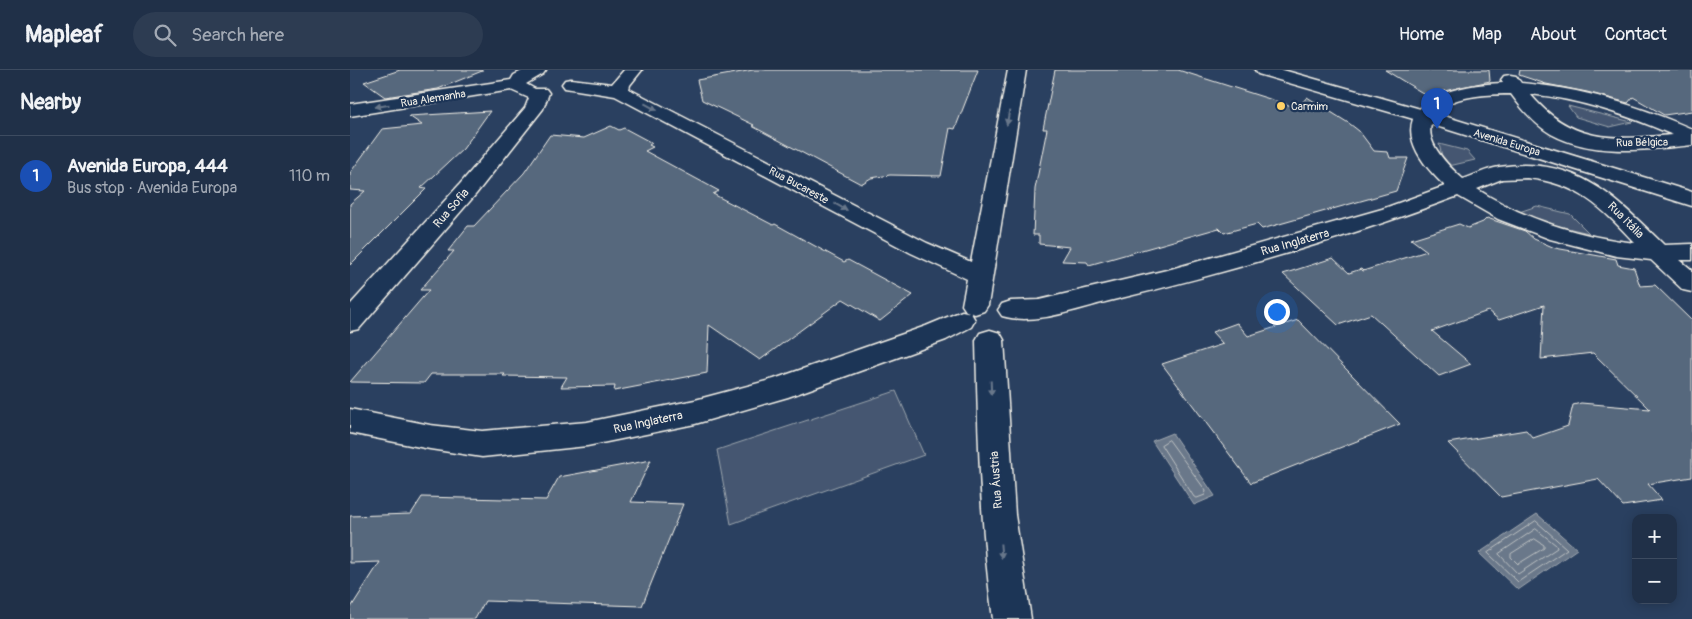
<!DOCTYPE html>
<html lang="en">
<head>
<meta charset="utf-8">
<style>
  :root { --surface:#203048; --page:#2d3c52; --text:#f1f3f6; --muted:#a2a9b4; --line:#3d4b60; --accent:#ffd166 }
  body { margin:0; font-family:Pangolin,sans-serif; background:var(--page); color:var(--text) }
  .controls { position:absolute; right:15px; bottom:15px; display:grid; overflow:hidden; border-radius:10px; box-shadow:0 2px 12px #0003 }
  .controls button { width:45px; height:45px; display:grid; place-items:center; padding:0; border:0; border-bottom:1px solid var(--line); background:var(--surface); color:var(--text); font:25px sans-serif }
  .you { position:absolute; left:926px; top:241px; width:18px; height:18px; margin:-12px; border:4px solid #fff; border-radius:50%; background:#1a73e8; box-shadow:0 0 0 8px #1a73e833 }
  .badge { display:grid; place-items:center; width:32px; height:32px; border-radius:50%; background:var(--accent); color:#fff; font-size:16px; font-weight:700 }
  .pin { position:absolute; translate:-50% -41px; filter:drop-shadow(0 1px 2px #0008) }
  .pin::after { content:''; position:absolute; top:26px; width:18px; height:15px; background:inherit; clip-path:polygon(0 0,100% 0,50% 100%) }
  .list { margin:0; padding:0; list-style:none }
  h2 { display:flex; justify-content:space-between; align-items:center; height:65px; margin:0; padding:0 20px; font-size:21px }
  h2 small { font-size:16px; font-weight:400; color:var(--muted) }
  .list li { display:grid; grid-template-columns:32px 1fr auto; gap:15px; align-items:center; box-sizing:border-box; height:80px; padding:0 20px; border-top:1px solid var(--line) }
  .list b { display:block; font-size:19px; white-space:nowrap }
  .list p { margin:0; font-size:16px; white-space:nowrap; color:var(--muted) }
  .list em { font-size:16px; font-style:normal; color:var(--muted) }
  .icon { flex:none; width:28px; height:28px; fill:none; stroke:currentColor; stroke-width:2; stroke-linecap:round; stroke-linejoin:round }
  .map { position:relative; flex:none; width:1342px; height:549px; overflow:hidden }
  header { display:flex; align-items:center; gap:30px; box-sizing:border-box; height:70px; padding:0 25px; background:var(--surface); border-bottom:1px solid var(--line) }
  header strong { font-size:24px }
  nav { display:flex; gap:28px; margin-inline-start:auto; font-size:18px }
  .search { width:350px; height:45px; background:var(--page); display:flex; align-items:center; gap:12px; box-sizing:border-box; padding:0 18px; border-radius:28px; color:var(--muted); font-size:19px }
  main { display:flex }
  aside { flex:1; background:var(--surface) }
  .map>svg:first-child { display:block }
  .green { fill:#445771; stroke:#9ca4ac }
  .water { fill:#6a788a; stroke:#a1a8b0 }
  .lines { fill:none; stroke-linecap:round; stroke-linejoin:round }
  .shore { stroke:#bdc1c2; stroke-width:1 }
  .building { fill:#56677d; stroke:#f4f1e8 }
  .street-casing { stroke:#f4f1e8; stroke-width:3 }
  .secondary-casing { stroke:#f4f1e8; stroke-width:3 }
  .street { fill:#1d3557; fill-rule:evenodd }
  .secondary { fill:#1d3557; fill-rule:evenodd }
  .oneway { fill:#68778a }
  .poi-dot { fill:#ffd166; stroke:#1d3557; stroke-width:2 }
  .labels { text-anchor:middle; stroke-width:4.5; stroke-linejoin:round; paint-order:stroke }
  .far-street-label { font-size:11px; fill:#f4f1e8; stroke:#1d3557 }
  .far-poi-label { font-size:11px; fill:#f4f1e8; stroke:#1d3557; text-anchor:start }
  .street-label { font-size:12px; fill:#f4f1e8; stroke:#1d3557 }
</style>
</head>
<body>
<header>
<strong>Mapleaf</strong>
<div class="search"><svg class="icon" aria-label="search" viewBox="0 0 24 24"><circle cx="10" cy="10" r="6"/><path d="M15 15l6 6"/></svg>Search here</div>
<nav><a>Home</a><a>Map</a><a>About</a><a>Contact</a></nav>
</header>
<main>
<aside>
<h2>Nearby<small></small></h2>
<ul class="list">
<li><span class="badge" style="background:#1a4fb4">1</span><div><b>Avenida Europa, 444</b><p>Bus stop · Avenida Europa</p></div><em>110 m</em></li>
</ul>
</aside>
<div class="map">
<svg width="1342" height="549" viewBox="0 0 1342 549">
  <rect width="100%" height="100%" fill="#2a4060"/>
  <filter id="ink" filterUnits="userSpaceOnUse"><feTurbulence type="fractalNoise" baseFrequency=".02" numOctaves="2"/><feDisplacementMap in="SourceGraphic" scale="10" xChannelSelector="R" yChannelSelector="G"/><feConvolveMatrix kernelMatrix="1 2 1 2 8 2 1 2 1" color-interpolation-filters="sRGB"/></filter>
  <g filter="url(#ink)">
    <!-- green -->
    <g class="green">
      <polygon points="1218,36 1282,52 1260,57 1226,47"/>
      <polygon points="1089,74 1117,81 1125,90 1099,96 1092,86"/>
      <polygon points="1187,136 1220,144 1239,163 1204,155 1169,142"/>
      <polygon points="546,321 574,385 381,454 367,380"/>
    </g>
    <!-- water -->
    <g class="water">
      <polygon points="822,363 865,426 844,435 802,371"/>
      <polygon points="1187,444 1227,479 1168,520 1129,483"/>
    </g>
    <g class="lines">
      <!-- shore -->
      <g class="shore">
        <polygon points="819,370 856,421 855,425 847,428 844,427 811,375"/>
        <polygon points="1186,451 1217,479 1168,512 1138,483"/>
        <polygon points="1186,459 1206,475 1207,478 1168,504 1149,484"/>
        <polygon points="1185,469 1194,475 1194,478 1168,494 1161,487 1161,484"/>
      </g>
    </g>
    <!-- building -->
    <g class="building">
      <polygon points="50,0 132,0 132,1 88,19 35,27 14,12"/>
      <polygon points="403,0 628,0 605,59 600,58 591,106 540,105 521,108 511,114 402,56 404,55 352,30 347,10"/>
      <polygon points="705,0 828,0 948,38 957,27 1000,54 1009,61 1024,81 1038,82 1040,88 1058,88 1046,121 912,159 907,154 874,163 869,158 739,195 737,192 712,191 720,177 689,174 689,165 683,165 685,119 697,59 693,59"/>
      <polygon points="1035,0 1139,0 1140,11 1076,25"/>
      <polygon points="1170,0 1342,0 1342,41 1314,45 1283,27 1278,33 1237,22 1196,14 1169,5"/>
      <polygon points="140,41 113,79 71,118 76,119 0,195 0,134 15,121 0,120 0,103 32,59 72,55 59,46"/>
      <polygon points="261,56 269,60 274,58 302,73 299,75 303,77 295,81 369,121 363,124 423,155 425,154 494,192 498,190 563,225 530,251 493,229 410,290 359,255 357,303 264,321 265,316 211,317 217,307 153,306 155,304 81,304 74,313 0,312 79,220 70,220 104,181 98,181 118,156 124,156 174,103 200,65 234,68"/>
      <polygon points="1137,148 1175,161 1184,169 1205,178 1266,189 1268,195 1284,198 1290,216 1305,215 1342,251 1342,407 1298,414 1312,430 1273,436 1248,409 1151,427 1098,373 1176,360 1183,368 1218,356 1223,335 1231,333 1300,339 1243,283 1191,289 1194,235 1149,250 1138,241 1082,261 1121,294 1089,306 1021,244 988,255 933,204 983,188 999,203 1011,199 1013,201 1077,181 1061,169 1109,154 1118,158 1133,152"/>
      <polygon points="948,250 1050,354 901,413 812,294 873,274 862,262 887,253 898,266"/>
      <polygon points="301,390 281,432 333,434 292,536 135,531 125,549 0,549 0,539 30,492 0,493 0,446 61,444 72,427 196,430 209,407"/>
    </g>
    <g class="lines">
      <!-- street casing -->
      <g class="street-casing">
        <g id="street">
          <polygon points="174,0 196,0 193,4 176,14 185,19 196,19 199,23 193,39 126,124 9,259 0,261 0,235 110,114 175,38 179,28 161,20 0,46 0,34 161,10 164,5"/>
          <polygon points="274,0 292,0 280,15 279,19 577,173 621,192 658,0 676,0 638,235 634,241 625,244 616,241 612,235 617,209 561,183 265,26 221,19 215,18 212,14 215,10 221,9 262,14"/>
          <path d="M 1160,5 L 1166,6 L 1171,13 C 1231,18 1287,35 1342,59 L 1342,75 C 1297,80 1243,87 1201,64 C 1185,55 1172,39 1161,24 C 1143,24 1121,25 1104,31 C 1098,34 1093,38 1088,43 C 1066,65 1096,94 1113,109 C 1125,105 1137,99 1149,97 C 1225,85 1264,126 1314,175 L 1342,174 L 1342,190 L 1330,190 L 1342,200 L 1342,222 L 1333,220 L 1301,190 L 1266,186 L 1200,169 L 1148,149 L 1108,126 C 997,168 878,202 763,230 C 730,238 685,256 652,246 L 648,240 L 652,234 L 661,231 L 689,230 L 821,199 L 1032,139 L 1095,116 C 1022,48 1079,15 1153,13 L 1151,10 L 1154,6 ZM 1180,24 C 1230,29 1277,45 1323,65 C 1264,70 1221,74 1180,24 ZM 1177,108 C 1228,113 1251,137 1285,173 C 1231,167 1173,149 1127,119 L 1152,109 Z"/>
          <polygon points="612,241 621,243 625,250 621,257 596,270 438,327 345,354 237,376 132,387 80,379 0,363 0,339 80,355 132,361 237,352 345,330 424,309 576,256"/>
          <path d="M 640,260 L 650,263 L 654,270 L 665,445 L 681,549 L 643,549 C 630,456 628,364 626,270 L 630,263 Z"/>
        </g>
      </g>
      <!-- secondary casing -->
      <g class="secondary-casing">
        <polygon id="secondary" points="905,0 933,0 1081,42 1342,122 1342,136 1067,50 908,4"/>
      </g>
      <!-- street -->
      <use href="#street" class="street"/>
      <!-- secondary -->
      <use href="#secondary" class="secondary"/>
    </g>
    <!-- one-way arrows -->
    <defs><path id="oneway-solid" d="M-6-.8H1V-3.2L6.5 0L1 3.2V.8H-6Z" transform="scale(1.25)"/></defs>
    <g class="oneway">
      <use href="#oneway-solid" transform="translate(32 36) rotate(171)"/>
      <use href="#oneway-solid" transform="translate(301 37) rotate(28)"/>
      <use href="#oneway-solid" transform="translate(658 48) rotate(100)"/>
      <use href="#oneway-solid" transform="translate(491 137) rotate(28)"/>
      <use href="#oneway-solid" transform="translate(641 318) rotate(88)"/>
      <use href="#oneway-solid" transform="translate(651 481) rotate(85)"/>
    </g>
  </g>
  <!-- markers -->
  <circle class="poi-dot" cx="931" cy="36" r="5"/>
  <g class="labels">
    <!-- far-street labels -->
    <g class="far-street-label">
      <text transform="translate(83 28) rotate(-9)" y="4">Rua Alemanha</text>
      <text transform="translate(1157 72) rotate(17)" y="4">Avenida Europa</text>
      <text transform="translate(1292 72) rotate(-1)" y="4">Rua Bélgica</text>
      <text transform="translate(449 115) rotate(28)" y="4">Rua Bucareste</text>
    </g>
    <!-- far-poi labels -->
    <g class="far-poi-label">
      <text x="941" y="40">Carmim</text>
    </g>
    <!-- street labels -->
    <g class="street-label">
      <text transform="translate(101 138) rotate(-49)" y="4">Rua Sofia</text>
      <text transform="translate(1276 150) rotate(45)" y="4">Rua Itália</text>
      <text transform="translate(945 172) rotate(-16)" y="4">Rua Inglaterra</text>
      <text transform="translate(298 352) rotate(-12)" y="4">Rua Inglaterra</text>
      <text transform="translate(646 410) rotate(-94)" y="4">Rua Áustria</text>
    </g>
  </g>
</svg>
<div class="controls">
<button>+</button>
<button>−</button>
</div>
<div class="you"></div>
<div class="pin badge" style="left:1087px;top:59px;background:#1a4fb4">1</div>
</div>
</main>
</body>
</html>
